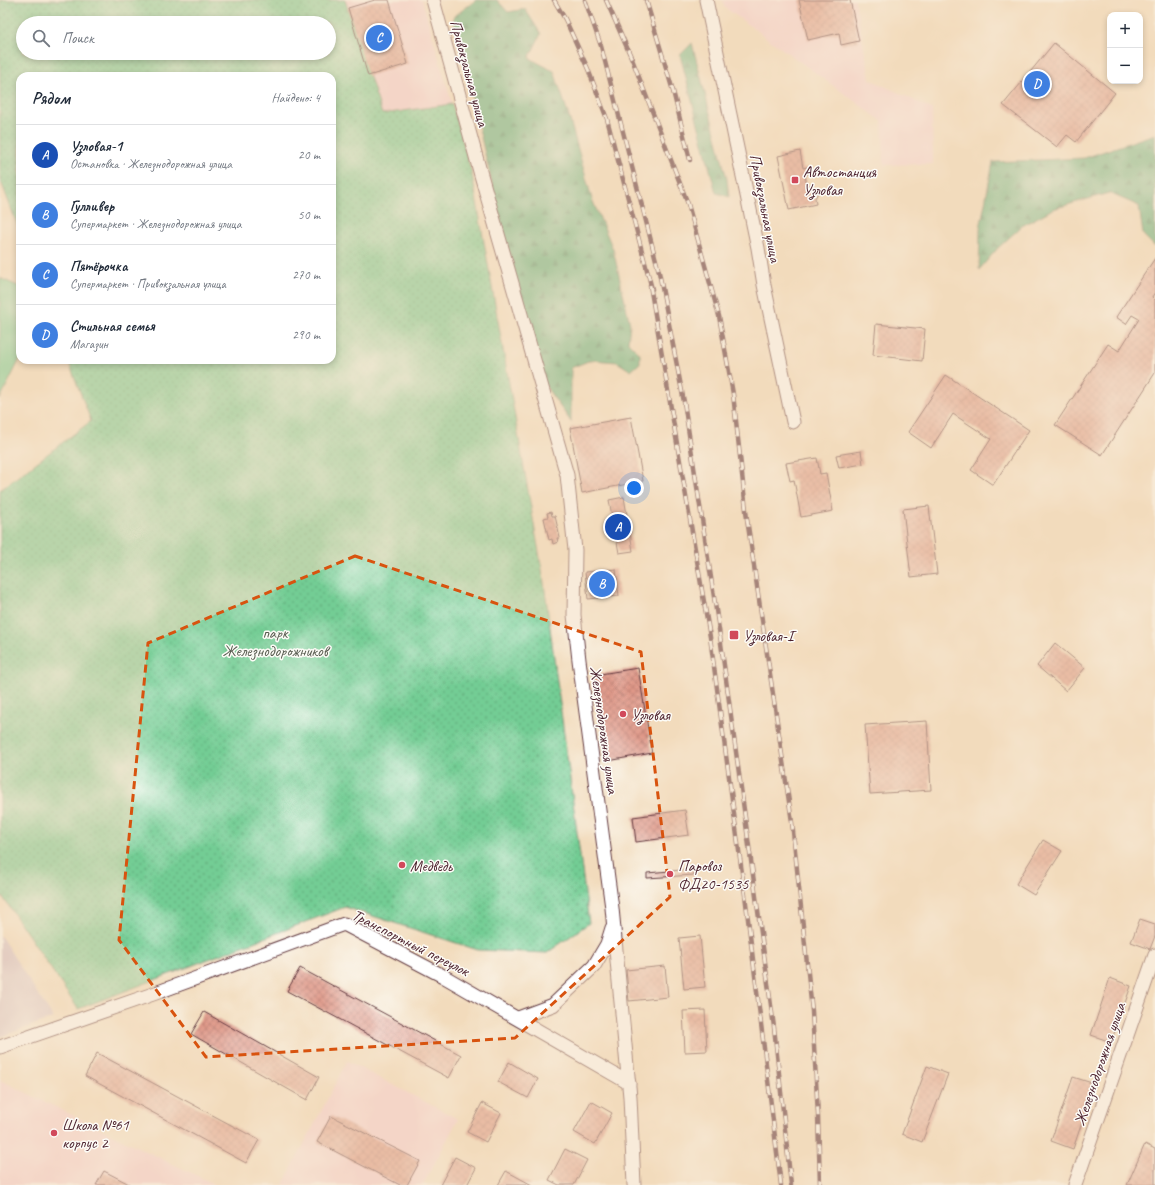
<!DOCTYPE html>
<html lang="ru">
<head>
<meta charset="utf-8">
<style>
  :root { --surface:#fff; --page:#f6f6f7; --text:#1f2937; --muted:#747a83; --line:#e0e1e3; --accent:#d1495b }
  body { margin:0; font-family:Caveat,sans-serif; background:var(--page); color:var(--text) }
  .controls { position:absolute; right:12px; top:12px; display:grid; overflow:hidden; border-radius:8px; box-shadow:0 2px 6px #0003 }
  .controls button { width:36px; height:36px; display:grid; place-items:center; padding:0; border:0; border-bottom:1px solid var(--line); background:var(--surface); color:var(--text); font:20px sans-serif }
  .you { position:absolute; left:634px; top:488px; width:14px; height:14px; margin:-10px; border:3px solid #fff; border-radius:50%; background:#1a73e8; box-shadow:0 0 0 6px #1a73e833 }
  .badge { display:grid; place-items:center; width:26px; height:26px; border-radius:50%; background:var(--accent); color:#fff; font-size:13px; font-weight:700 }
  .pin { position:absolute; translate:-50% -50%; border:2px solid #fff; box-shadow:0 1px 4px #0006 }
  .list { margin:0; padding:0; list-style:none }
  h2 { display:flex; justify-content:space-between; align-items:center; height:52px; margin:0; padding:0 16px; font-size:17px }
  h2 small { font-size:13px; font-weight:400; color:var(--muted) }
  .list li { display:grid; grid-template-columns:26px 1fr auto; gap:12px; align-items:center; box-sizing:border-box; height:60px; padding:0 16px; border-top:1px solid var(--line) }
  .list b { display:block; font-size:15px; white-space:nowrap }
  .list p { margin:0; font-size:13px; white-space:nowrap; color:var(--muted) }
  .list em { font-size:13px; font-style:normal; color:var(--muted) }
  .icon { flex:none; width:22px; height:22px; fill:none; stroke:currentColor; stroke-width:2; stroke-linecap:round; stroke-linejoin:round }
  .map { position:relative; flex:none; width:1155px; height:1185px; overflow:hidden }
  .search { position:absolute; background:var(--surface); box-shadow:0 2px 6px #0003; left:16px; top:16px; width:320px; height:44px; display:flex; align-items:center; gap:10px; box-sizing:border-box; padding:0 14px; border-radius:22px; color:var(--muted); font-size:15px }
  .panel { position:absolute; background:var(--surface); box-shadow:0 2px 6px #0003; left:16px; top:72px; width:320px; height:292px; border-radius:12px }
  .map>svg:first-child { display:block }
  .built { fill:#f7cfd4 }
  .industrial { fill:#d2bdc8 }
  .green { fill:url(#green-dots); stroke:#5e7660; fill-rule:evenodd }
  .forest { fill:url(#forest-firs); stroke:#546854 }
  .pitch { fill:#73cd94; stroke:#5e7660 }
  .building { fill:url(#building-cross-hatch) }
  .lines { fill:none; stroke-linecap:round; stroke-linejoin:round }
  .minor-casing { stroke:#633b41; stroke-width:15 }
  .minor { stroke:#fff; stroke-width:13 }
  .rail-casing { stroke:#4a1f2b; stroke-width:4.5 }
  .rail { stroke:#fdfcf7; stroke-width:3; stroke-dasharray:9; stroke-linecap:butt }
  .marked { fill:none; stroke:#d8530f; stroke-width:3; stroke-dasharray:8 5; stroke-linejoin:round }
  .poi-dot { fill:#d1495b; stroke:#fdfcf7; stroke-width:1.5 }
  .labels { text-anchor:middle; stroke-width:3; stroke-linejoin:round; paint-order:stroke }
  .street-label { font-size:16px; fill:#4a1f2b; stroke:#fdfcf7 }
  .poi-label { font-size:16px; fill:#4a1f2b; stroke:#fdfcf7; text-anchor:start }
  .park-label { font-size:16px; fill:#585c50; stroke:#fdfcf7 }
</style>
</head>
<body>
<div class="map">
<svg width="1155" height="1185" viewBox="0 0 1155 1185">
  <defs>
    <pattern id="green-dots" width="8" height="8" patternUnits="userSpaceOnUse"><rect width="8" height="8" fill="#73cd94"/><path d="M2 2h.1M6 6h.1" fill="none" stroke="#60a679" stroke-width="1.8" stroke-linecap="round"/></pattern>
    <pattern id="forest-firs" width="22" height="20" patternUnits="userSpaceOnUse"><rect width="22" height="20" fill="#5eb07e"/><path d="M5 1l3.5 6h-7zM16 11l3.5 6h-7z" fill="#508f67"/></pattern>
    <pattern id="building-cross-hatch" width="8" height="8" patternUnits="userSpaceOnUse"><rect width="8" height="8" fill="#df9888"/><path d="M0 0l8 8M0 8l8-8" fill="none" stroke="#b77b6f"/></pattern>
  </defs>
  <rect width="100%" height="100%" fill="#fdfcf7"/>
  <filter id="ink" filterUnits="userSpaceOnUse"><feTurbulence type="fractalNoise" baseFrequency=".025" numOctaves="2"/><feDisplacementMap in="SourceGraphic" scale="8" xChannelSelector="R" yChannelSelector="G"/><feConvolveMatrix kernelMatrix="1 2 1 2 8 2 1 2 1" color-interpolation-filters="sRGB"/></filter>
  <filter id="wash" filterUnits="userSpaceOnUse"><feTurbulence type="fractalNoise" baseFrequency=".012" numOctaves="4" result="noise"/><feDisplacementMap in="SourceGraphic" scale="16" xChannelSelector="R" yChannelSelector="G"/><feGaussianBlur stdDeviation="0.9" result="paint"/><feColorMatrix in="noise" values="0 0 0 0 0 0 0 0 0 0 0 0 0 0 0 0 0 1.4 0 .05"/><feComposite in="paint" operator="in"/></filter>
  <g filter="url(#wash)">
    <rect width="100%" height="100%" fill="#f2dbbc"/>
    <!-- built -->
    <g class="built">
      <polygon points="345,0 422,0 452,104 382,114"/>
      <polygon points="723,0 855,0 870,79 932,109 933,164 884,165 882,121 724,7"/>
      <polygon points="347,1061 458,1119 423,1185 283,1185"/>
      <polygon points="0,1080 216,1185 0,1185"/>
    </g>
    <!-- industrial -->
    <polygon class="industrial" points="0,935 53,1018 0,1037"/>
    <!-- green -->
    <path class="green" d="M 0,0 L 345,0 L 382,114 L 452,104 L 472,174 L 543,575 L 589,923 L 547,953 L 478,950 L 345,907 L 78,1009 L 0,893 L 0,490 L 91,421 L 68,360 L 332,360 L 332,76 L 20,76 L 20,232 L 0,179 ZM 23,23 L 329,23 L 329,53 L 23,53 Z"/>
    <!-- forest -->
    <g class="forest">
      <polygon points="476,0 497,0 508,12 525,9 541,34 529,58 554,71 568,113 592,199 613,249 630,324 628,342 640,354 640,363 631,371 617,362 591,360 571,368 571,422 536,373 453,17"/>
      <polygon points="692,43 727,179 729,197 716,193 680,55"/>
      <polygon points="1155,134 1155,247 1143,235 1139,206 1109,193 1053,209 1022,226 998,248 979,270 980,228 993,162 1084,158"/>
    </g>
    <!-- pitch -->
    <polygon class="pitch" points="0,278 20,287 20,359 0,399"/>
    <g id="blocks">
      <!-- building -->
      <g class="building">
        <polygon points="375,0 389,0 408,64 368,76 348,8"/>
        <polygon points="799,0 850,0 859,41 841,45 839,33 808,40"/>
        <polygon points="1054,43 1115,93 1076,142 1067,135 1057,147 1003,105"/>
        <polygon points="800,151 803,168 808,167 809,174 805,175 807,186 812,185 813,189 818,193 815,198 816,204 789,210 778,156"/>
        <polygon points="1155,258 1155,292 1152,297 1155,300 1155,373 1102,455 1055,425 1108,344 1119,351 1139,319 1132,315 1126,324 1116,317"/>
        <polygon points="876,324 925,329 922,361 873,355"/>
        <polygon points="946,375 1029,430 993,485 971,470 991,439 953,414 931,448 908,432"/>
        <polygon points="631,417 643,481 582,493 570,428"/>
        <polygon points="861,451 863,464 839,468 836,455"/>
        <polygon points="817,458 820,474 826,473 833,511 801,517 794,480 790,481 786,463"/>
        <polygon points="624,497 633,551 619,553 609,500"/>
        <polygon points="929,506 937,574 911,577 903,509"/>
        <polygon points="551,512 552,516 555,516 560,538 557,538 558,542 553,544 552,539 549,540 544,518 548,517 547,513"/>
        <polygon points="616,569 619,596 588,599 585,572"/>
        <polygon points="1055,643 1085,668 1066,691 1037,666"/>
        <polygon points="638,668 652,753 608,761 594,675"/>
        <polygon points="927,721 931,790 870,794 865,725"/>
        <polygon points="685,810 689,835 636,842 633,817"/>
        <polygon points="1043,840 1062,851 1034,895 1016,884"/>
        <polygon points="693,869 694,875 647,878 647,873"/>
        <polygon points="1140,919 1155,924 1155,936 1150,949 1131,942"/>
        <polygon points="700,936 705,987 684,989 679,938"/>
        <polygon points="665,966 668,997 629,1001 626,970"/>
        <polygon points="300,968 461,1055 449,1078 287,991"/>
        <polygon points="1110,978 1131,986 1111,1042 1091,1035"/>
        <polygon points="705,1010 707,1051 685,1052 683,1011"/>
        <polygon points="204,1012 319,1077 307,1100 191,1034"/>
        <polygon points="97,1053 259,1140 246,1163 85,1076"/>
        <polygon points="509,1062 538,1079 528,1098 498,1082"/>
        <polygon points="927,1066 948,1074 922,1142 902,1134"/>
        <polygon points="1073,1077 1095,1084 1073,1149 1051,1141"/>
        <polygon points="591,1101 612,1113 595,1144 574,1132"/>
        <polygon points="482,1103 501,1113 486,1142 467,1132"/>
        <polygon points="331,1116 420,1161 407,1185 400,1185 317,1142"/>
        <polygon points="1145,1144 1155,1149 1155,1185 1127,1185"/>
        <polygon points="565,1149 587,1160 574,1185 559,1185 549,1180"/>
        <polygon points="455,1157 476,1168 467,1185 440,1185"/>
        <polygon points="104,1171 131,1185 96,1185"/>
        <polygon points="506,1171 532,1185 498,1185"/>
      </g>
    </g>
  </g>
  <g filter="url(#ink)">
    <use href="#blocks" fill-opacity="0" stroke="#633b41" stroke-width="1"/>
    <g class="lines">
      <!-- minor casing -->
      <g class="minor-casing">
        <g id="minor">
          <polyline points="433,0 481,175 567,475 575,550 574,615 579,660 612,908 630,1097 634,1185"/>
          <polyline points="706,0 758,248 764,285 793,422"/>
          <polyline points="518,1018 553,1005 594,966 607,944 612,928"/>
          <polyline points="0,1047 153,994 344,924 443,976 629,1083"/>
          <polyline points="1075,1185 1155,955"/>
        </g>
      </g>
      <!-- minor -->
      <use href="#minor" class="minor"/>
      <!-- rail casing -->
      <g class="rail-casing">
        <g id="rail">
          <polyline points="554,0 565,19 588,69 607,119 652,289"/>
          <polyline points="585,0 601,46 659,272 684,402 720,636 774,1027 791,1185"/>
          <polyline points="606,0 632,59 688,204 719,316 733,394 747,519 792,822 812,1011 818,1115 820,1185"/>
          <polyline points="646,0 673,91 690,160"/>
          <polyline points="650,285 710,637 745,895 781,1185"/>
        </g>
      </g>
      <!-- rail -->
      <use href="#rail" class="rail"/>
    </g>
  </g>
  <!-- marked area -->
  <path d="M0 0H1155V1185H0ZM 355,556 L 641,652 L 670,897 L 515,1038 L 206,1057 L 119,940 L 148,643 Z" fill="#f2dbbc" fill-opacity=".55" fill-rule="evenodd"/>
  <path class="marked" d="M 355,556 L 641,652 L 670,897 L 515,1038 L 206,1057 L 119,940 L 148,643 Z"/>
  <!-- markers -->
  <g class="poi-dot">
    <rect x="791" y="176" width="8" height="8" rx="2"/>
    <rect x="729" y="630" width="10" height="10" rx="2"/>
    <circle cx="623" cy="714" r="4"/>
    <circle cx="402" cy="865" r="4"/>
    <circle cx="670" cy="874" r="4"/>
    <circle cx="54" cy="1133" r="4"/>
  </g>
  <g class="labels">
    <!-- street labels -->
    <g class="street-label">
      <text transform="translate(470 73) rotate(75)" y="6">Привокзальная улица</text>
      <text transform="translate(766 208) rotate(79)" y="6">Привокзальная улица</text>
      <text transform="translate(605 730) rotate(82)" y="6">Железнодорожная улица</text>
      <text transform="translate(411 942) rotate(27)" y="6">Транспортный переулок</text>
      <text transform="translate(1099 1064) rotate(-71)" y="6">Железнодорожная улица</text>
    </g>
    <!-- poi labels -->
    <g class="poi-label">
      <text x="803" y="177">Автостанция<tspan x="803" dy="18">Узловая</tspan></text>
      <text x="743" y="641">Узловая-I</text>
      <text x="631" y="720">Узловая</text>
      <text x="410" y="871">Медведь</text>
      <text x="678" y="871">Паровоз<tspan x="678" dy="18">ФД20-1535</tspan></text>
      <text x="62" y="1130">Школа №61<tspan x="62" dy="18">корпус 2</tspan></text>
    </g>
    <!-- park labels -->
    <g class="park-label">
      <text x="275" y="638">парк<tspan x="275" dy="18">Железнодорожников</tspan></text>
    </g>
  </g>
</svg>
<div class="controls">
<button>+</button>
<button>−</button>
</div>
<div class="you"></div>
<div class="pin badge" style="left:618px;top:527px;background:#1a4fb4">A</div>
<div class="pin badge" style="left:602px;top:584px;background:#3f7fe0">B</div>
<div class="pin badge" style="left:379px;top:38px;background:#3f7fe0">C</div>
<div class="pin badge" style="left:1037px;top:84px;background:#3f7fe0">D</div>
<div class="search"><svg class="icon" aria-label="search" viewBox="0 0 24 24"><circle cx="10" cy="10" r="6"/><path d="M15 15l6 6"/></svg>Поиск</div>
<section class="panel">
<h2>Рядом<small>Найдено: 4</small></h2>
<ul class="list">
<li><span class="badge" style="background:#1a4fb4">A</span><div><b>Узловая-1</b><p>Остановка · Железнодорожная улица</p></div><em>20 m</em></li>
<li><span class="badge" style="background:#3f7fe0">B</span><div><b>Гулливер</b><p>Супермаркет · Железнодорожная улица</p></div><em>50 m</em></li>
<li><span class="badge" style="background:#3f7fe0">C</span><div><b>Пятёрочка</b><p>Супермаркет · Привокзальная улица</p></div><em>270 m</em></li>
<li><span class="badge" style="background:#3f7fe0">D</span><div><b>Стильная семья</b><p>Магазин</p></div><em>290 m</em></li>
</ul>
</section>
</div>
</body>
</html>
